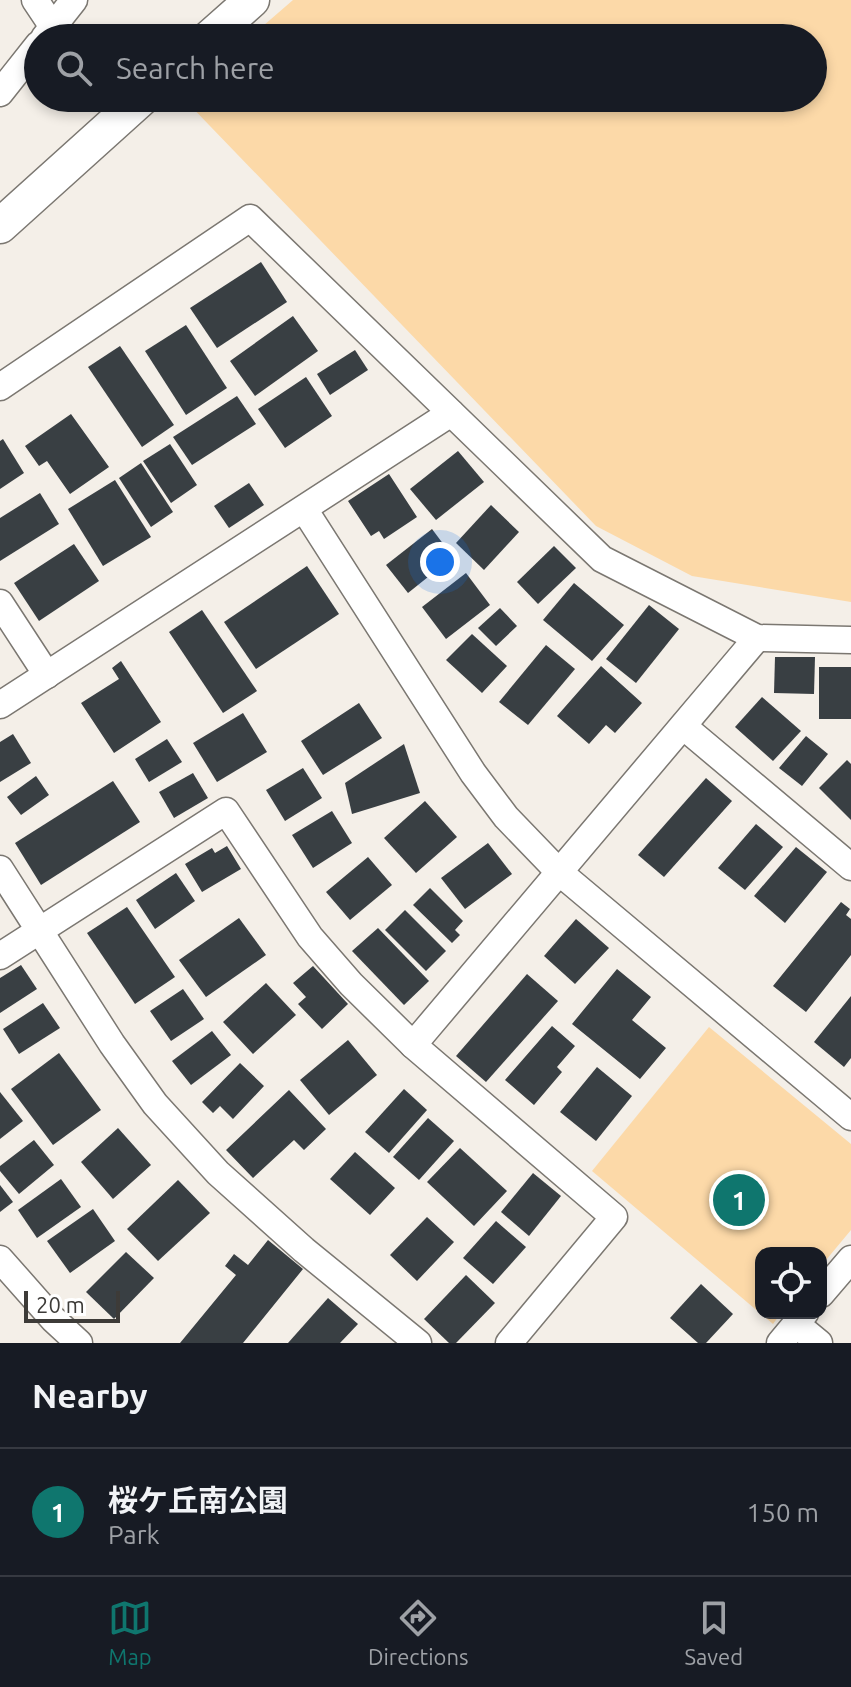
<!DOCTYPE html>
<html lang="en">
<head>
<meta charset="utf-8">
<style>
  :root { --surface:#171b24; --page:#20242c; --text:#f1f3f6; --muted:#9ea1a6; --line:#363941; --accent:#0f766e }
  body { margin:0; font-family:Ubuntu,"Noto Sans JP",sans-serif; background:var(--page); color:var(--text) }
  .controls { position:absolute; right:24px; bottom:24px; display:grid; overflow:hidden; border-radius:16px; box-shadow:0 4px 12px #0003 }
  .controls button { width:72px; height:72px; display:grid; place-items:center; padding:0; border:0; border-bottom:2px solid var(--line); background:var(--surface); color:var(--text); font:40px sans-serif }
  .scale { position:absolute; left:24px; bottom:20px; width:96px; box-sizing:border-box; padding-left:8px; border:4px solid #3d3b38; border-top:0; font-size:22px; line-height:28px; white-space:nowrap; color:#3d3b38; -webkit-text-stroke:6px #fff; paint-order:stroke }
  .you { position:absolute; left:440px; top:562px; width:28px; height:28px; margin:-20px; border:6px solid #fff; border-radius:50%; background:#1a73e8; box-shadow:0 0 0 12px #1a73e833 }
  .badge { display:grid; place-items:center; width:52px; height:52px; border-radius:50%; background:var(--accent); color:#fff; font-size:26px; font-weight:700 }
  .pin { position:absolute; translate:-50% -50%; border:4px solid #fff; box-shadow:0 2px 8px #0006 }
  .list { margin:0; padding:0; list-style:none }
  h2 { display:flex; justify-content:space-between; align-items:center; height:104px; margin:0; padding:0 32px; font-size:34px }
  h2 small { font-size:26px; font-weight:400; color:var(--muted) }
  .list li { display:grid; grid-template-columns:52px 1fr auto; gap:24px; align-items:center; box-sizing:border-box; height:128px; padding:0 32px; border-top:2px solid var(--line) }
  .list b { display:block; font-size:30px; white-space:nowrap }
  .list p { margin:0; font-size:26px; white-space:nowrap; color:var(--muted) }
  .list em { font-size:26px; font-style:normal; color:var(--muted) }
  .icon { flex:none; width:44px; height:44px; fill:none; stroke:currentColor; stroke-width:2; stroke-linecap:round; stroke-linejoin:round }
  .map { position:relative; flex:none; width:851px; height:1343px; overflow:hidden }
  .search { position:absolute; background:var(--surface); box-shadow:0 4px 12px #0003; left:24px; right:24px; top:24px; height:88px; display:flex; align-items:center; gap:20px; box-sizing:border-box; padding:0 28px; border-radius:44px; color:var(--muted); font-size:30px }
  .sheet { height:232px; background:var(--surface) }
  nav { display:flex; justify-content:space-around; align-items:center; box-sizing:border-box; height:112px; border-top:2px solid var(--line); background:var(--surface); font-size:22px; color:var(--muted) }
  nav a { display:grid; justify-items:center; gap:4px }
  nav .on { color:var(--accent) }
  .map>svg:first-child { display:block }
  .green { fill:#fcd9a8 }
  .building { fill:#393f43 }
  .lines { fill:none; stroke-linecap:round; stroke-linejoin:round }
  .minor-casing { stroke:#7b7771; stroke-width:29 }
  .tertiary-casing { stroke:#7b7771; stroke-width:37 }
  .minor { stroke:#fff; stroke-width:26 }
  .tertiary { stroke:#fff; stroke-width:34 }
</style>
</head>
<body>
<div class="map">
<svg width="851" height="1343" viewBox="0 0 851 1343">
  <rect width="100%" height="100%" fill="#f4efe8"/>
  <!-- green -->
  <g class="green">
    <polygon points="293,0 851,0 851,602 692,576 596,526 183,98 813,98 813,38 249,38"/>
    <polygon points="709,1027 851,1144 851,1230 821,1266 821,1253 761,1253 761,1313 781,1313 773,1324 592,1171"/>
  </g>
  <!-- building -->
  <g class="building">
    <polygon points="261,262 287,302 217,348 190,308"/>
    <polygon points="293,316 318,351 255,396 230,361"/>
    <polygon points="186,325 227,388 186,415 145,351"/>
    <polygon points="120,346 174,425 142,447 88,367"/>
    <polygon points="355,350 368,370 330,395 317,374"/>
    <polygon points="306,377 332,416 285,448 258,409"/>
    <polygon points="237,396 256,424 192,465 173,437"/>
    <polygon points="71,414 109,467 70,494 47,461 39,466 25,446"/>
    <polygon points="3,439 24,473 0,489 0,441"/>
    <polygon points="170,444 197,485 171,503 143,461"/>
    <polygon points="458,451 484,482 436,520 410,489"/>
    <polygon points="141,463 173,512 151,527 119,478"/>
    <polygon points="389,474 417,517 384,539 379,531 371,536 348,501"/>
    <polygon points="115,480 151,537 103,566 68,509"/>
    <polygon points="249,483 264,505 229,528 214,506"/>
    <polygon points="40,493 59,524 0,561 0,518"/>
    <polygon points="491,505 519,532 484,570 456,543"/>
    <polygon points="432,529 453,557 408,593 386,565"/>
    <polygon points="74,544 99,581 39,621 14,583"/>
    <polygon points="554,546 576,568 538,604 517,582"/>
    <polygon points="307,566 339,614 256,669 224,622"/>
    <polygon points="466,573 490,605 446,639 422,607"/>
    <polygon points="574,583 624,625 592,661 543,620"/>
    <polygon points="649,605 679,629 636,683 606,659"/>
    <polygon points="500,608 517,626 496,646 478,628"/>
    <polygon points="202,610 257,691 223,713 169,632"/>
    <polygon points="472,634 507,666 482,693 446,660"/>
    <polygon points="546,645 575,669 528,725 499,702"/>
    <polygon points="775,657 815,657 814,694 774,693"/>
    <polygon points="121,661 161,722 114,753 81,703 119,679 112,668"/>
    <polygon points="601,666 642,703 615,733 606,725 589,744 557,716"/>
    <rect x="819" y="667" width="32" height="52"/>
    <polygon points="762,697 801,731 773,761 735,727"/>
    <polygon points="359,703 382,738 323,775 301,741"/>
    <polygon points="243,713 267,752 217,782 193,743"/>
    <polygon points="13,734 31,763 0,782 0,742"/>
    <polygon points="806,736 828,754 802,786 779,768"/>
    <polygon points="167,739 182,762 149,782 135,759"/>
    <polygon points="404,744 420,793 352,814 345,783"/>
    <polygon points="847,760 851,764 851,820 819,788"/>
    <polygon points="303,768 322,798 285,821 266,790"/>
    <polygon points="193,773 208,798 174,818 159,792"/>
    <polygon points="36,776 49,795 21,815 7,797"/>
    <polygon points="706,778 732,801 664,877 638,855"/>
    <polygon points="113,781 140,822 41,885 15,843"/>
    <polygon points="425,801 457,837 416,873 384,838"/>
    <polygon points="332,811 352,843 313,868 292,835"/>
    <polygon points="756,824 783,847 745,890 718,868"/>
    <polygon points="488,843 512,874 465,909 441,878"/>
    <polygon points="227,846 241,869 202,892 185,864 212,848 215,853"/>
    <polygon points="796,847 827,872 785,923 754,896"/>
    <polygon points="368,857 392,885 350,920 326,892"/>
    <polygon points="176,873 195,901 155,929 136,900"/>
    <polygon points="430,888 463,921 455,930 460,935 452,943 413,905"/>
    <polygon points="841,902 850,909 846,915 851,919 851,955 806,1012 773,986"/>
    <polygon points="127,907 175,977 135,1004 87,933"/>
    <polygon points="405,910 446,951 426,971 385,930"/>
    <polygon points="239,918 266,955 206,997 179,960"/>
    <polygon points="576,919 609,948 575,984 544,956"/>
    <polygon points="378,928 429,981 404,1005 352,951"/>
    <polygon points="21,965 37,989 0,1013 0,978"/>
    <polygon points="313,966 348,1004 322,1029 298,1004 306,997 293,983"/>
    <polygon points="617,969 651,997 632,1020 666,1048 640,1079 572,1024"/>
    <polygon points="527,974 558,1001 486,1082 456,1056"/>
    <polygon points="266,983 296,1015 253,1054 223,1022"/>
    <polygon points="183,989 204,1019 171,1041 150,1011"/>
    <polygon points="851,996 851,1058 844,1067 814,1042"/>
    <polygon points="43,1003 60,1028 19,1054 3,1029"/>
    <polygon points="552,1026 575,1046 557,1067 562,1072 534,1105 505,1080"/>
    <polygon points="212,1031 231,1055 191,1085 172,1061"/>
    <polygon points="348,1040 377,1075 329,1115 300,1080"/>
    <polygon points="59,1053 101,1110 53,1145 11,1089"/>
    <polygon points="240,1063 264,1086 233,1119 220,1106 213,1113 202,1102"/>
    <polygon points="597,1067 632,1096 596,1141 560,1112"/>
    <polygon points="404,1089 427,1110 389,1153 365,1132"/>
    <polygon points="289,1090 326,1129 304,1150 294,1140 253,1178 226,1150"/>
    <polygon points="0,1092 23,1121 0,1139"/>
    <polygon points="428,1118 454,1141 419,1180 393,1157"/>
    <polygon points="118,1128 151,1165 113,1199 81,1162"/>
    <polygon points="34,1140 54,1165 19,1194 0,1171 0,1166"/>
    <polygon points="460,1148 507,1191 474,1226 427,1182"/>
    <polygon points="355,1152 395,1188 370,1215 330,1179"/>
    <polygon points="533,1173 561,1196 529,1236 501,1212"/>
    <polygon points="61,1179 81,1207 37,1238 18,1210"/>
    <polygon points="178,1180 210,1213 158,1261 127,1229"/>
    <polygon points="0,1185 13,1202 0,1212"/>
    <polygon points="93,1209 115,1241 70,1273 47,1241"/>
    <polygon points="427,1217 454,1242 417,1281 390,1255"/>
    <polygon points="496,1221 526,1247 493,1284 463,1258"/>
    <polygon points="268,1240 303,1269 243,1343 180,1343 236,1275 225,1266 234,1254 248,1265"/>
    <polygon points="126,1252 154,1278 114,1319 86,1292"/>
    <polygon points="466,1275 495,1303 456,1343 449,1343 424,1319"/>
    <polygon points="701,1284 733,1314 706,1343 698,1343 670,1318"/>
    <polygon points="328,1298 358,1324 340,1343 288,1343"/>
  </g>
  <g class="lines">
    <!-- minor casing -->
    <g class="minor-casing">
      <g id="minor">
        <polyline points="35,0 53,27"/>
        <polyline points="44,38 74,0"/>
        <polyline points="0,93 38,45"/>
        <polyline points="0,387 250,218 602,559 757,638 851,640"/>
        <polyline points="304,509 473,773 506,817 559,872 851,1117"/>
        <polyline points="0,603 47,675"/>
        <polyline points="0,705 451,413"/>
        <polyline points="683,726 851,867"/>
        <polyline points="0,869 112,1044 155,1104 218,1173 304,1250 418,1343"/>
        <polyline points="0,956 226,811 310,937 351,984 413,1045 614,1217 509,1343"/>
        <polyline points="413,1045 757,638"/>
        <polyline points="0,1259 53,1319 79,1343"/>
        <polyline points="821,1294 851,1259"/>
        <polyline points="796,1324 819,1343"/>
        <polyline points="780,1343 805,1313"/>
      </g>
    </g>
    <!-- tertiary casing -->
    <g class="tertiary-casing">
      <g id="tertiary">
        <polyline points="209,38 252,0"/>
        <polyline points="0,226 142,98"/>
      </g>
    </g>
    <!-- minor -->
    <use href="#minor" class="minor"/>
    <!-- tertiary -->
    <use href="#tertiary" class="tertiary"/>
  </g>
</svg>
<div class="controls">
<button><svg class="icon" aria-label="locate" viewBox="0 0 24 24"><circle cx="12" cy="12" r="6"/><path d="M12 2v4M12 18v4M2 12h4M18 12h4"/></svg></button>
</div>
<div class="scale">20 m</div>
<div class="you"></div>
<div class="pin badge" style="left:739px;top:1200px">1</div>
<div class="search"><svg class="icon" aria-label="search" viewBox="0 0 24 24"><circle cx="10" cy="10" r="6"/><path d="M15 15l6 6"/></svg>Search here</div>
</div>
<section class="sheet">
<h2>Nearby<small></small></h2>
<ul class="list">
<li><span class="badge">1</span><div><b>桜ケ丘南公園</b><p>Park</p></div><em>150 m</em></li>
</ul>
</section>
<nav>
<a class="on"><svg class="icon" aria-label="map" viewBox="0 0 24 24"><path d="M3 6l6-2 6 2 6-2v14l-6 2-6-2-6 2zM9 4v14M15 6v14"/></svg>Map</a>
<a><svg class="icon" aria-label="directions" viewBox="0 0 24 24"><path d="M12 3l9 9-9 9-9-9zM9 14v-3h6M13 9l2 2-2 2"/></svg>Directions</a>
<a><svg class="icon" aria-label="saved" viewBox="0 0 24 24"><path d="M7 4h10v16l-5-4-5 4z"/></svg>Saved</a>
</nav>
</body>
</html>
